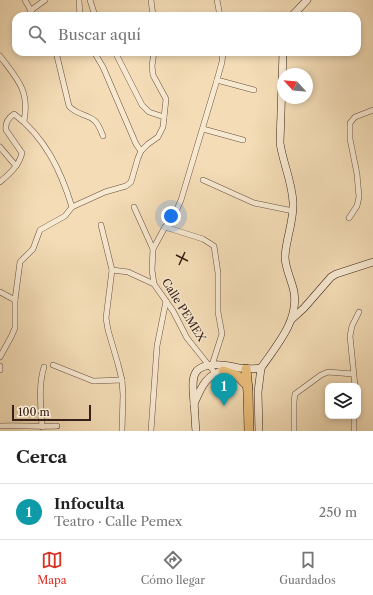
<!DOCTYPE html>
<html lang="es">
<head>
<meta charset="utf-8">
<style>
  :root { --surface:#fff; --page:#f6f6f6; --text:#222; --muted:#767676; --line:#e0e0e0; --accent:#d93025 }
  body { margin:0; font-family:"Libre Caslon Text",serif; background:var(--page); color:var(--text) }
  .controls { position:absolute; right:12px; bottom:12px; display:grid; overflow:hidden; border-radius:8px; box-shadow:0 2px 6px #0003 }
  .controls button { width:36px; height:36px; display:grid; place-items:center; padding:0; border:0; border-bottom:1px solid var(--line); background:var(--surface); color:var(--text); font:20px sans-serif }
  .compass { position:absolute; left:277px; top:68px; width:36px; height:36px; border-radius:50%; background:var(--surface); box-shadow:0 2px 6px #0003; rotate:296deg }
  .scale { position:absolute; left:12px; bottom:10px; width:79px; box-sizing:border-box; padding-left:4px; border:2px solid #372017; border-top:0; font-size:11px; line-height:14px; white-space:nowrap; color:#372017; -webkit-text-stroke:3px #f7e8d0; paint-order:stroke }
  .you { position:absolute; left:171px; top:216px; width:14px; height:14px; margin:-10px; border:3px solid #fff; border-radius:50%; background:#1a73e8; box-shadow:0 0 0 6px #1a73e833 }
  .badge { display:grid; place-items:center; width:26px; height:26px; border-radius:50%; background:var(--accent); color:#fff; font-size:13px; font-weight:700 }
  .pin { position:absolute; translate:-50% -33px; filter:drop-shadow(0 1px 2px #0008) }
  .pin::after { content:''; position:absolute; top:21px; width:14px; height:12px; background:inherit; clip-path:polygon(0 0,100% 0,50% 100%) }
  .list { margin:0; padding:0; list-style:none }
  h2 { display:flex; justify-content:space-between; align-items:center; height:52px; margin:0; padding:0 16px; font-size:17px }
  h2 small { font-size:13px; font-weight:400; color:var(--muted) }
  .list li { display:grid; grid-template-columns:26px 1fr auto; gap:12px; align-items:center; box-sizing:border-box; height:56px; padding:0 16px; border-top:1px solid var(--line) }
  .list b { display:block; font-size:15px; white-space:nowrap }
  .list p { margin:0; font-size:13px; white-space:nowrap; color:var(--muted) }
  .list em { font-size:13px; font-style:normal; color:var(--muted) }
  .icon { flex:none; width:22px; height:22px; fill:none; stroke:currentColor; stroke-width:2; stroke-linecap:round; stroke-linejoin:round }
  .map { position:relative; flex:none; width:373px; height:431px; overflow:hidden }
  .search { position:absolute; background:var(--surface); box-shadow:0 2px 6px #0003; left:12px; right:12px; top:12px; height:44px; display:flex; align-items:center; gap:10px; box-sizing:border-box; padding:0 14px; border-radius:12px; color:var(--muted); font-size:15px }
  .sheet { height:108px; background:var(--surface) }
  nav { display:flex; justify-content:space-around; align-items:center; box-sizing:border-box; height:56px; border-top:1px solid var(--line); background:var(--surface); font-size:11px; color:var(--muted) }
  nav a { display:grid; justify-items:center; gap:2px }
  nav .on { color:var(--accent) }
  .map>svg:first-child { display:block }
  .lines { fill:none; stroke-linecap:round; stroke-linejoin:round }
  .street-casing { stroke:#664f3f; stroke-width:6 }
  .secondary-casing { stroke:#372017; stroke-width:8 }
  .highway-casing { stroke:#372017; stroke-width:10 }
  .street { stroke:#f7e8d0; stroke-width:5 }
  .secondary { stroke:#f7e8d0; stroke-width:7 }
  .highway { stroke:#eabe7b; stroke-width:9 }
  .ticks { fill:none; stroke:#372017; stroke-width:1.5 }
  .labels { text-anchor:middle; stroke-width:3; stroke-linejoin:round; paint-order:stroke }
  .street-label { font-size:11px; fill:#372017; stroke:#f7e8d0 }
</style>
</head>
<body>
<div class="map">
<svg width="373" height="431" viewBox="0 0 373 431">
  <rect width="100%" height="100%" fill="#f3dcb6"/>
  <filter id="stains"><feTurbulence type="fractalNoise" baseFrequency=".005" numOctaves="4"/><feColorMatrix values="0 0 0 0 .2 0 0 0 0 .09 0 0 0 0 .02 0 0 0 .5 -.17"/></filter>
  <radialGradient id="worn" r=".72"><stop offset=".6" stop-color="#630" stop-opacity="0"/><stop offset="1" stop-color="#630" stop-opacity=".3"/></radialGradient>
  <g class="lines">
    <!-- street casing -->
    <g class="street-casing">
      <g id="street">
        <polyline points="25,0 34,16"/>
        <polyline points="79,0 80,16"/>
        <polyline points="90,0 95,16"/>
        <polyline points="151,0 153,16"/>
        <polyline points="217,0 220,16"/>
        <polyline points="30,11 45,0"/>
        <path d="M 56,52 L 69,106 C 76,115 88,114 95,121 C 99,125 101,131 103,136"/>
        <polyline points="94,52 103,67 136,144 141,151"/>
        <polyline points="115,52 142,105 149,112 164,117"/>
        <path d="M 0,56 C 17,79 30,90 24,121"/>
        <polyline points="217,80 254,90"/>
        <polyline points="203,129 243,140"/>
        <polyline points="0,147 16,166"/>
        <polyline points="203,180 254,203 293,211"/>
        <path d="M 0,182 C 9,174 19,166 22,153 L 6,130 C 5,123 8,118 14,114 C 45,137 61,171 72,207"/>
        <polyline points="134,207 153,249 152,270 154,284 173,311 187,338 215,373"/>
        <polyline points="349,218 357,206 359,197 357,174 350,139 350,123 355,117 373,110"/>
        <polyline points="101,225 112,270 106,318 108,330 118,364 122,380 123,395 122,431"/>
        <polyline points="165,227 203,239 214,246 218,273 218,312 222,334 212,365"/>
        <polyline points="153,249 165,227 174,216 181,200 217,80 222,62 223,52"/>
        <polyline points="112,270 128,272 154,284"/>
        <polyline points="0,292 15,300"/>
        <polyline points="0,357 11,337 15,328 15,300 20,262 33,249 40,230 65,216 72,207 105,192 126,186 131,182 138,158 141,151 148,144 158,137 163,127 166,99 153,75 152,66 154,52"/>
        <polyline points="53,365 93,381 122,380"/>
        <polyline points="0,366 0,370"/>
        <polyline points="355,386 350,336 352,326 359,312"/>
        <path d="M 0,426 C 19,425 38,427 57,426"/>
        <path d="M 42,427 C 41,407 38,387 44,367"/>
        <polyline points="151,431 157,346 166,301"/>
        <polyline points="294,431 294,402 295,394 321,375 328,372 353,374"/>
        <polyline points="354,431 354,416"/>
      </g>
    </g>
    <!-- secondary casing -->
    <g class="secondary-casing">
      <g id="secondary">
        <polyline points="292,16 307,0"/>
        <polyline points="292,319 304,308 331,277 336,274 373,262"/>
        <path d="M 194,404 C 201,387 207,373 226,370"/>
        <path d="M 196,431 C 195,422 195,412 194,403 C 192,379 189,363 221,365 C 227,365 233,367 239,368 C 246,369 253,369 261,368 C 276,346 299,321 294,292 C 292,281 285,268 285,257 C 286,238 294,221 293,202 C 292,182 283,163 280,143 L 283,52"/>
        <polyline points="259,431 258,392 261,368"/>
      </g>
    </g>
    <!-- highway casing -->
    <g class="highway-casing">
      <g id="highway">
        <polyline points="246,369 248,392 249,431"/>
        <polyline points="223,371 238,376 248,386"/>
      </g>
    </g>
    <!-- street -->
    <use href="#street" class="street"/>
    <!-- secondary -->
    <use href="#secondary" class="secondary"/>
    <!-- highway -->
    <use href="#highway" class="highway"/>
  </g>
  <!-- ticks -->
  <path class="ticks" d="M 176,255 L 188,261M 179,265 L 185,252"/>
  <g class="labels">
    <!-- street labels -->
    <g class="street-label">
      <text transform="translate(184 310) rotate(58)" y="4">Calle PEMEX</text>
    </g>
  </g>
  <rect width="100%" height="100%" filter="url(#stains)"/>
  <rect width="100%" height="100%" fill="url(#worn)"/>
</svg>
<div class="controls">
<button><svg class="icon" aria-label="layers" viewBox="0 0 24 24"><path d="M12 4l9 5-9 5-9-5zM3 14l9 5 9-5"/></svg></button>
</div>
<svg class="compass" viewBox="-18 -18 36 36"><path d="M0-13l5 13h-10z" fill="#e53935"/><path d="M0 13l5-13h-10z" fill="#767676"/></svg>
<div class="scale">100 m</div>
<div class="you"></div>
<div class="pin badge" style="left:224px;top:406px;background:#0f9aa8">1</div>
<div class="search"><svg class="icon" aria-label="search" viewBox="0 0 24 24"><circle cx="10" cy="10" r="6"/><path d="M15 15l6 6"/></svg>Buscar aquí</div>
</div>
<section class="sheet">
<h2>Cerca<small></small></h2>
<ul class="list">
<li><span class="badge" style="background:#0f9aa8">1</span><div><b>Infoculta</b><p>Teatro · Calle Pemex</p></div><em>250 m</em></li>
</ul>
</section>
<nav>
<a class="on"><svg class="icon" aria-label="map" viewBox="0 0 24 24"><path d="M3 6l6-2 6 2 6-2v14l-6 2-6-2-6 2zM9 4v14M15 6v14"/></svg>Mapa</a>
<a><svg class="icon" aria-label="directions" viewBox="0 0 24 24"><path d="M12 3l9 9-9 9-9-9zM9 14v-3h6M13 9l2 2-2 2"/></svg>Cómo llegar</a>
<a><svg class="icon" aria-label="saved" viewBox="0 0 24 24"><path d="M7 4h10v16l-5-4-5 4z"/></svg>Guardados</a>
</nav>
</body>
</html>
